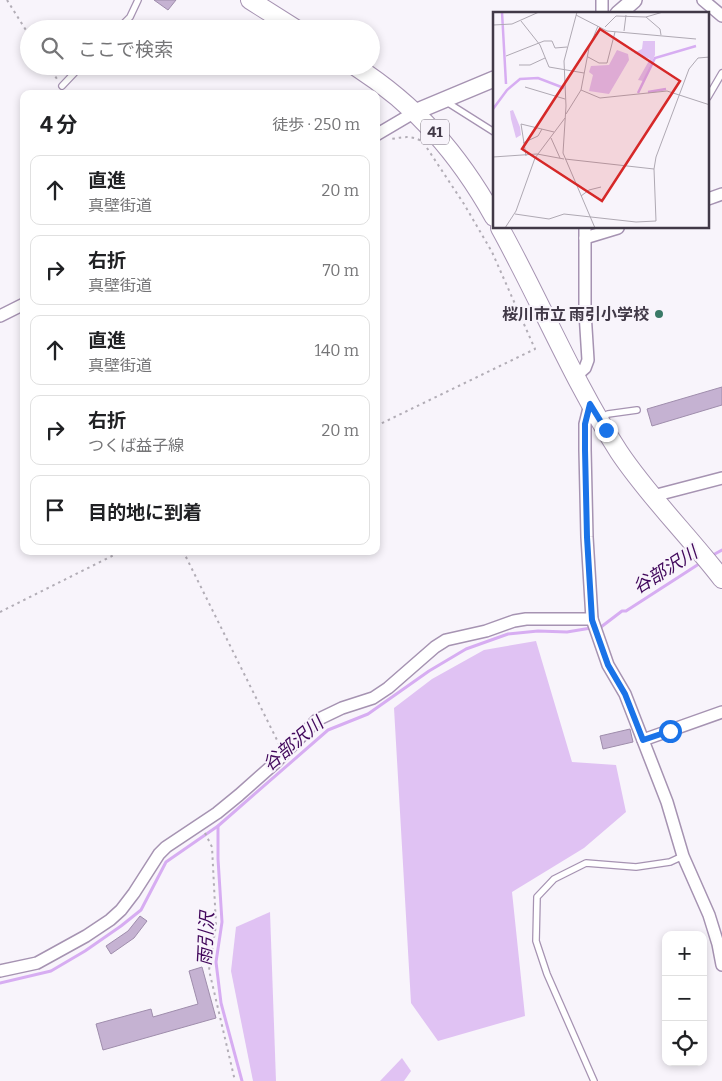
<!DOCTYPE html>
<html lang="ja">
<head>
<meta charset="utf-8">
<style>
  :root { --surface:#fff; --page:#f6f6f6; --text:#202124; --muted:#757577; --line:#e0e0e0 }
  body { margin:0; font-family:Bitter,"Noto Sans JP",serif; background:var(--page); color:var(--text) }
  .controls { position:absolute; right:15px; bottom:15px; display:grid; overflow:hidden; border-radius:10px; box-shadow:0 2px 8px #0003 }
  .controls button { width:45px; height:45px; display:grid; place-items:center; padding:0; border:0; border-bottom:1px solid var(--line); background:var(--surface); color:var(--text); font:25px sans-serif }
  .stop { position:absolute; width:15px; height:15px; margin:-11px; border:4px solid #1a73e8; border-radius:50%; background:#fff }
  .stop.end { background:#1a73e8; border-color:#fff; box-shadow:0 1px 5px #0008 }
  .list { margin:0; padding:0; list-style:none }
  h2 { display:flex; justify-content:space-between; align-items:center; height:65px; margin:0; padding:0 20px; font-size:21px }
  h2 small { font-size:16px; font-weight:400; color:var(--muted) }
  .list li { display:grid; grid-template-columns:32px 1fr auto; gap:15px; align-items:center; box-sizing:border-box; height:70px; margin:0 10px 10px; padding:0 10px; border:1px solid var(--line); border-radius:10px }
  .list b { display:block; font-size:19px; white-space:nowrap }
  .list p { margin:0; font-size:16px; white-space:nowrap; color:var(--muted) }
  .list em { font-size:16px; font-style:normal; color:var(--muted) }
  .icon { flex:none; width:28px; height:28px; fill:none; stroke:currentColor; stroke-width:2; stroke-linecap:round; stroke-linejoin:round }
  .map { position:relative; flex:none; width:722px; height:1081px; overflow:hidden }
  .search { position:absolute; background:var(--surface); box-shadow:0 2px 8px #0003; left:20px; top:20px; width:360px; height:55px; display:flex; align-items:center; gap:12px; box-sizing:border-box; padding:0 18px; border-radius:28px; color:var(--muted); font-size:19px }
  .panel { position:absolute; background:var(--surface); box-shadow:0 2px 8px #0003; left:20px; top:90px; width:360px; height:465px; border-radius:10px }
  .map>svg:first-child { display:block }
  .green { fill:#e0c2f3 }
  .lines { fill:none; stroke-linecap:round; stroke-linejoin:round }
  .stream { stroke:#d7adf2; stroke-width:3 }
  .building { fill:#c5b2d2; stroke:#9f8dac }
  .lane-casing { stroke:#a693b2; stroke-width:8 }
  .street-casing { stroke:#a693b2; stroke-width:14 }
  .secondary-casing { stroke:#a693b2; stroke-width:18 }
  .primary-casing { stroke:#a693b2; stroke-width:20 }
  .path { stroke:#b2adb6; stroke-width:2; stroke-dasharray:2.5 4; stroke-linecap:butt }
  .lane { stroke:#fff; stroke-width:5.5 }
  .street { stroke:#fff; stroke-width:11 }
  .secondary { stroke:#fff; stroke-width:15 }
  .primary { stroke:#fff; stroke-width:18 }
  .route { stroke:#1a73e8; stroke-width:6 }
  .poi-dot { fill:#3a7967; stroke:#f8f4fb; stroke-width:2 }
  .labels { text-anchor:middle; stroke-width:4; stroke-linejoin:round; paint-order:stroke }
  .shield { fill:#f8f4fb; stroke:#78717d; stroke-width:1 }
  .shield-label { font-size:15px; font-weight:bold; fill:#413947 }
  .poi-label { font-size:16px; font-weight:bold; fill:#413947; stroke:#f8f4fb; text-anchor:end }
  .water-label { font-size:18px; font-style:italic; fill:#41075b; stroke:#f8f4fb }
  .inset-river { fill:none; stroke:#d7adf2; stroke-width:2.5 }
  .inset-road { fill:none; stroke:#afa9b3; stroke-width:1 }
  .view { fill:#d62828; fill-opacity:0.15; stroke:#d62828; stroke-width:2.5 }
  .inset-edge { fill:none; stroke:#413947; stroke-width:2.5 }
</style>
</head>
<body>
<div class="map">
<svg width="722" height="1081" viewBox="0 0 722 1081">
  <rect width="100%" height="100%" fill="#f8f4fb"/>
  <!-- green -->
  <g class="green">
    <polygon points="536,641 572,762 616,765 626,812 584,848 512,892 525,1016 438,1041 411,1003 394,708 432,679 484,650"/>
    <polygon points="270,912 276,1081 253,1081 231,971 236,927"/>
    <polygon points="402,1058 411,1071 404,1081 380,1081"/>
  </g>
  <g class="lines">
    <!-- stream -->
    <g class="stream">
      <polyline points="711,556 722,550"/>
      <polyline points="598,627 601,627 622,611 626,611 702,562"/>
      <polyline points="218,826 218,859 222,922 216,962 221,1003 242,1081"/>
      <polyline points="0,983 51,971 85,951 121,926 141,910 166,862 218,826 328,730 368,714 429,671 466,649 508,634 538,631 567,632 591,628"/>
    </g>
  </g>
  <!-- building -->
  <g class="building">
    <polygon points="154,0 176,0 168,10"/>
    <polygon points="722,387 722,405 652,426 647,409"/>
    <polygon points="630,729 633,742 603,749 600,736"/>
    <polygon points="140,916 147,921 134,938 111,954 106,946 128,931"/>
    <polygon points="202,967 216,1018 103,1050 96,1024 151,1009 153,1017 198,1004 189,971"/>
  </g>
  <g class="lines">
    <!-- lane casing -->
    <g class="lane-casing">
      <g id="lane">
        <polyline points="118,29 130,17 138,0"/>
        <polyline points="62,86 81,66"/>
        <polyline points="708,97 722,73"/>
        <polyline points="445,101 494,132"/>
        <polyline points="601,418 608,414 637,410"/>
        <polyline points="594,1081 547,974 536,941 537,897 554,879 586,863 636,867 670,862 683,856"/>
      </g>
    </g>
    <!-- street casing -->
    <g class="street-casing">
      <g id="street">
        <polyline points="602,0 602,14"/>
        <polyline points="703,0 722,16"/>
        <polyline points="376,135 415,112"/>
        <polyline points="708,199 722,194"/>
        <polyline points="585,238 618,228"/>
        <polyline points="0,316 24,304"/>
        <polyline points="576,376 585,368 588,360 585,312 585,228"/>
        <polyline points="590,404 585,424 585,450 587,537 592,619 608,665 625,694 667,802 683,856 709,915 718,944 722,965"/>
        <polyline points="653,496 722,478"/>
        <polyline points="643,740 722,712"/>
        <polyline points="0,971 37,963 86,936 110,920 121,910 134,893 159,854 166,847 217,813 239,795 274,764 317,720 342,708 373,698 388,688 435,647 446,640 486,631 514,621 526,619 592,619"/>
      </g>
    </g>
    <!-- secondary casing -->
    <g class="secondary-casing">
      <g id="secondary">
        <polyline points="618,14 634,0"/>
        <polyline points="415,112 494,79"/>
      </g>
    </g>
    <!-- primary casing -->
    <g class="primary-casing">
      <g id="primary">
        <polyline points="250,0 296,29"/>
        <path d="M 355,66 C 417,106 458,153 494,217"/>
        <path d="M 500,228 C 541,302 573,381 619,452 C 649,497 689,536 722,579"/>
      </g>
    </g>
    <!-- path -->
    <g class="path">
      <polyline points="7,0 29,35"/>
      <polyline points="48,66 57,79"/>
      <path d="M 376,426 L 535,349 L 492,252 L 464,204 L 423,142 C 412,135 404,137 391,139"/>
      <polyline points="183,551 279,744"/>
      <polyline points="0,612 122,551"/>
      <polyline points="205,833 212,847 216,925 209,970 235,1081"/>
    </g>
    <!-- lane -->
    <use href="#lane" class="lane"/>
    <!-- street -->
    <use href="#street" class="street"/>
    <!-- secondary -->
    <use href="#secondary" class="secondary"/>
    <!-- primary -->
    <use href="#primary" class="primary"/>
  </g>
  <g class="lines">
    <!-- route -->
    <polyline class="route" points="606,430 590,404 585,424 585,450 587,537 592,620 608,665 625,694 643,740 670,731"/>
  </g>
  <!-- markers -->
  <circle class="poi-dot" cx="659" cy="314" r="5"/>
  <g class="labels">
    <!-- shield labels -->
    <rect class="shield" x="421" y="119.5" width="28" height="25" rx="4"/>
    <g class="shield-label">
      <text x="435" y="137">41</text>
    </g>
    <!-- poi labels -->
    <g class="poi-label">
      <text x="649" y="320">桜川市立 雨引小学校</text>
    </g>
    <!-- water labels -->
    <g class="water-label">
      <text transform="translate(665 570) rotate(-32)" y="6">谷部沢川</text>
      <text transform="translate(293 744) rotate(-40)" y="6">谷部沢川</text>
      <text transform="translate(206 939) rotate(-87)" y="6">雨引沢</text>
    </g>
  </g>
  <!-- overview -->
  <g transform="translate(493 12)">
    <rect width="216" height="216" fill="#f8f4fb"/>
    <path d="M 150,29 L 162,29 L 162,43 L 150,69 L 145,68 L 157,47 L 141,41 L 149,37 ZM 124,38 L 135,42 L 136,48 L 116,82 L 96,79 L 100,63 L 96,60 L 98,54 L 116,53 ZM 20,98 L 27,115 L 28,123 L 23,126 L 18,107 L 17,99 Z" fill="#e0c2f3"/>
    <path class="inset-river" d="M 9,0 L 13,72M 155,80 L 173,77M 145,81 L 162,46 L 203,34M 0,97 L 14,78 L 27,67 L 45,66 L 71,76"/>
    <path class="inset-road" d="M 84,0 L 71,49 L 73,94 L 70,141 L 102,216M 83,3 L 114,19 L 203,27M 153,5 L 167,17 L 168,23M 28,9 L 47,33 L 56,55 L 91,61M 0,13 L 19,12 L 46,0M 112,15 L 123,4 L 153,5 L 170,0M 131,19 L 133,3M 13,44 L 51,29 L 59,29 L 62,36 L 74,35M 95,45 L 106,51 L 114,51 L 122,20M 26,53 L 37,53 L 52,46M 32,75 L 72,87M 88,78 L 107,86 L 174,79 L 217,93M 73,102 L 88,78 L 96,36 L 105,14M 58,126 L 67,146M 30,131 L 45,124 L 49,117M 33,144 L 28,112 L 61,120M 0,145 L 44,142 L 71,147M 72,147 L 161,157M 88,184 L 96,178 L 108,175M 22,202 L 56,207 L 71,202 L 143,210 L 163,209 L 161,157 L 163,145 L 196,57 L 205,46 L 217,45M 12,216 L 23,199 L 42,146 L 72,106"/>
    <path class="view" d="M 107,17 L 187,69 L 109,189 L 29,137 Z"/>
    <rect width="216" height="216" class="inset-edge"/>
  </g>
</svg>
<div class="controls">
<button>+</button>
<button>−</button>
<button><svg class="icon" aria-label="locate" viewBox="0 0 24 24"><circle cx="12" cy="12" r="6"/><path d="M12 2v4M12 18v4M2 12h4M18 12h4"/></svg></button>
</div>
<div class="stop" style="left:670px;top:731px"></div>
<div class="stop end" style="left:606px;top:430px"></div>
<div class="search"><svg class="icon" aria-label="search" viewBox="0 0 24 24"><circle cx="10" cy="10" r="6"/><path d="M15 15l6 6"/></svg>ここで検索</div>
<section class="panel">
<h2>4 分<small>徒歩 · 250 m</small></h2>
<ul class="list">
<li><svg class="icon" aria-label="ahead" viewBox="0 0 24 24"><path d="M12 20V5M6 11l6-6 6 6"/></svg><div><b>直進</b><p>真壁街道</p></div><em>20 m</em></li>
<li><svg class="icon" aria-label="right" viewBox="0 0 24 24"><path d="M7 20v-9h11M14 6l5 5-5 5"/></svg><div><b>右折</b><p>真壁街道</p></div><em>70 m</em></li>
<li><svg class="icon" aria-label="ahead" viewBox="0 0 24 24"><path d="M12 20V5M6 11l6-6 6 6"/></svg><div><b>直進</b><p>真壁街道</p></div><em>140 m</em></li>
<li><svg class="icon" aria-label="right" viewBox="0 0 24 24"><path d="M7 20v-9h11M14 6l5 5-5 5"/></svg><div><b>右折</b><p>つくば益子線</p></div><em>20 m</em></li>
<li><svg class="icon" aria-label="arrive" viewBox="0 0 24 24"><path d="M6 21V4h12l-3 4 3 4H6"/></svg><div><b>目的地に到着</b></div></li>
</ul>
</section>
</div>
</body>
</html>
